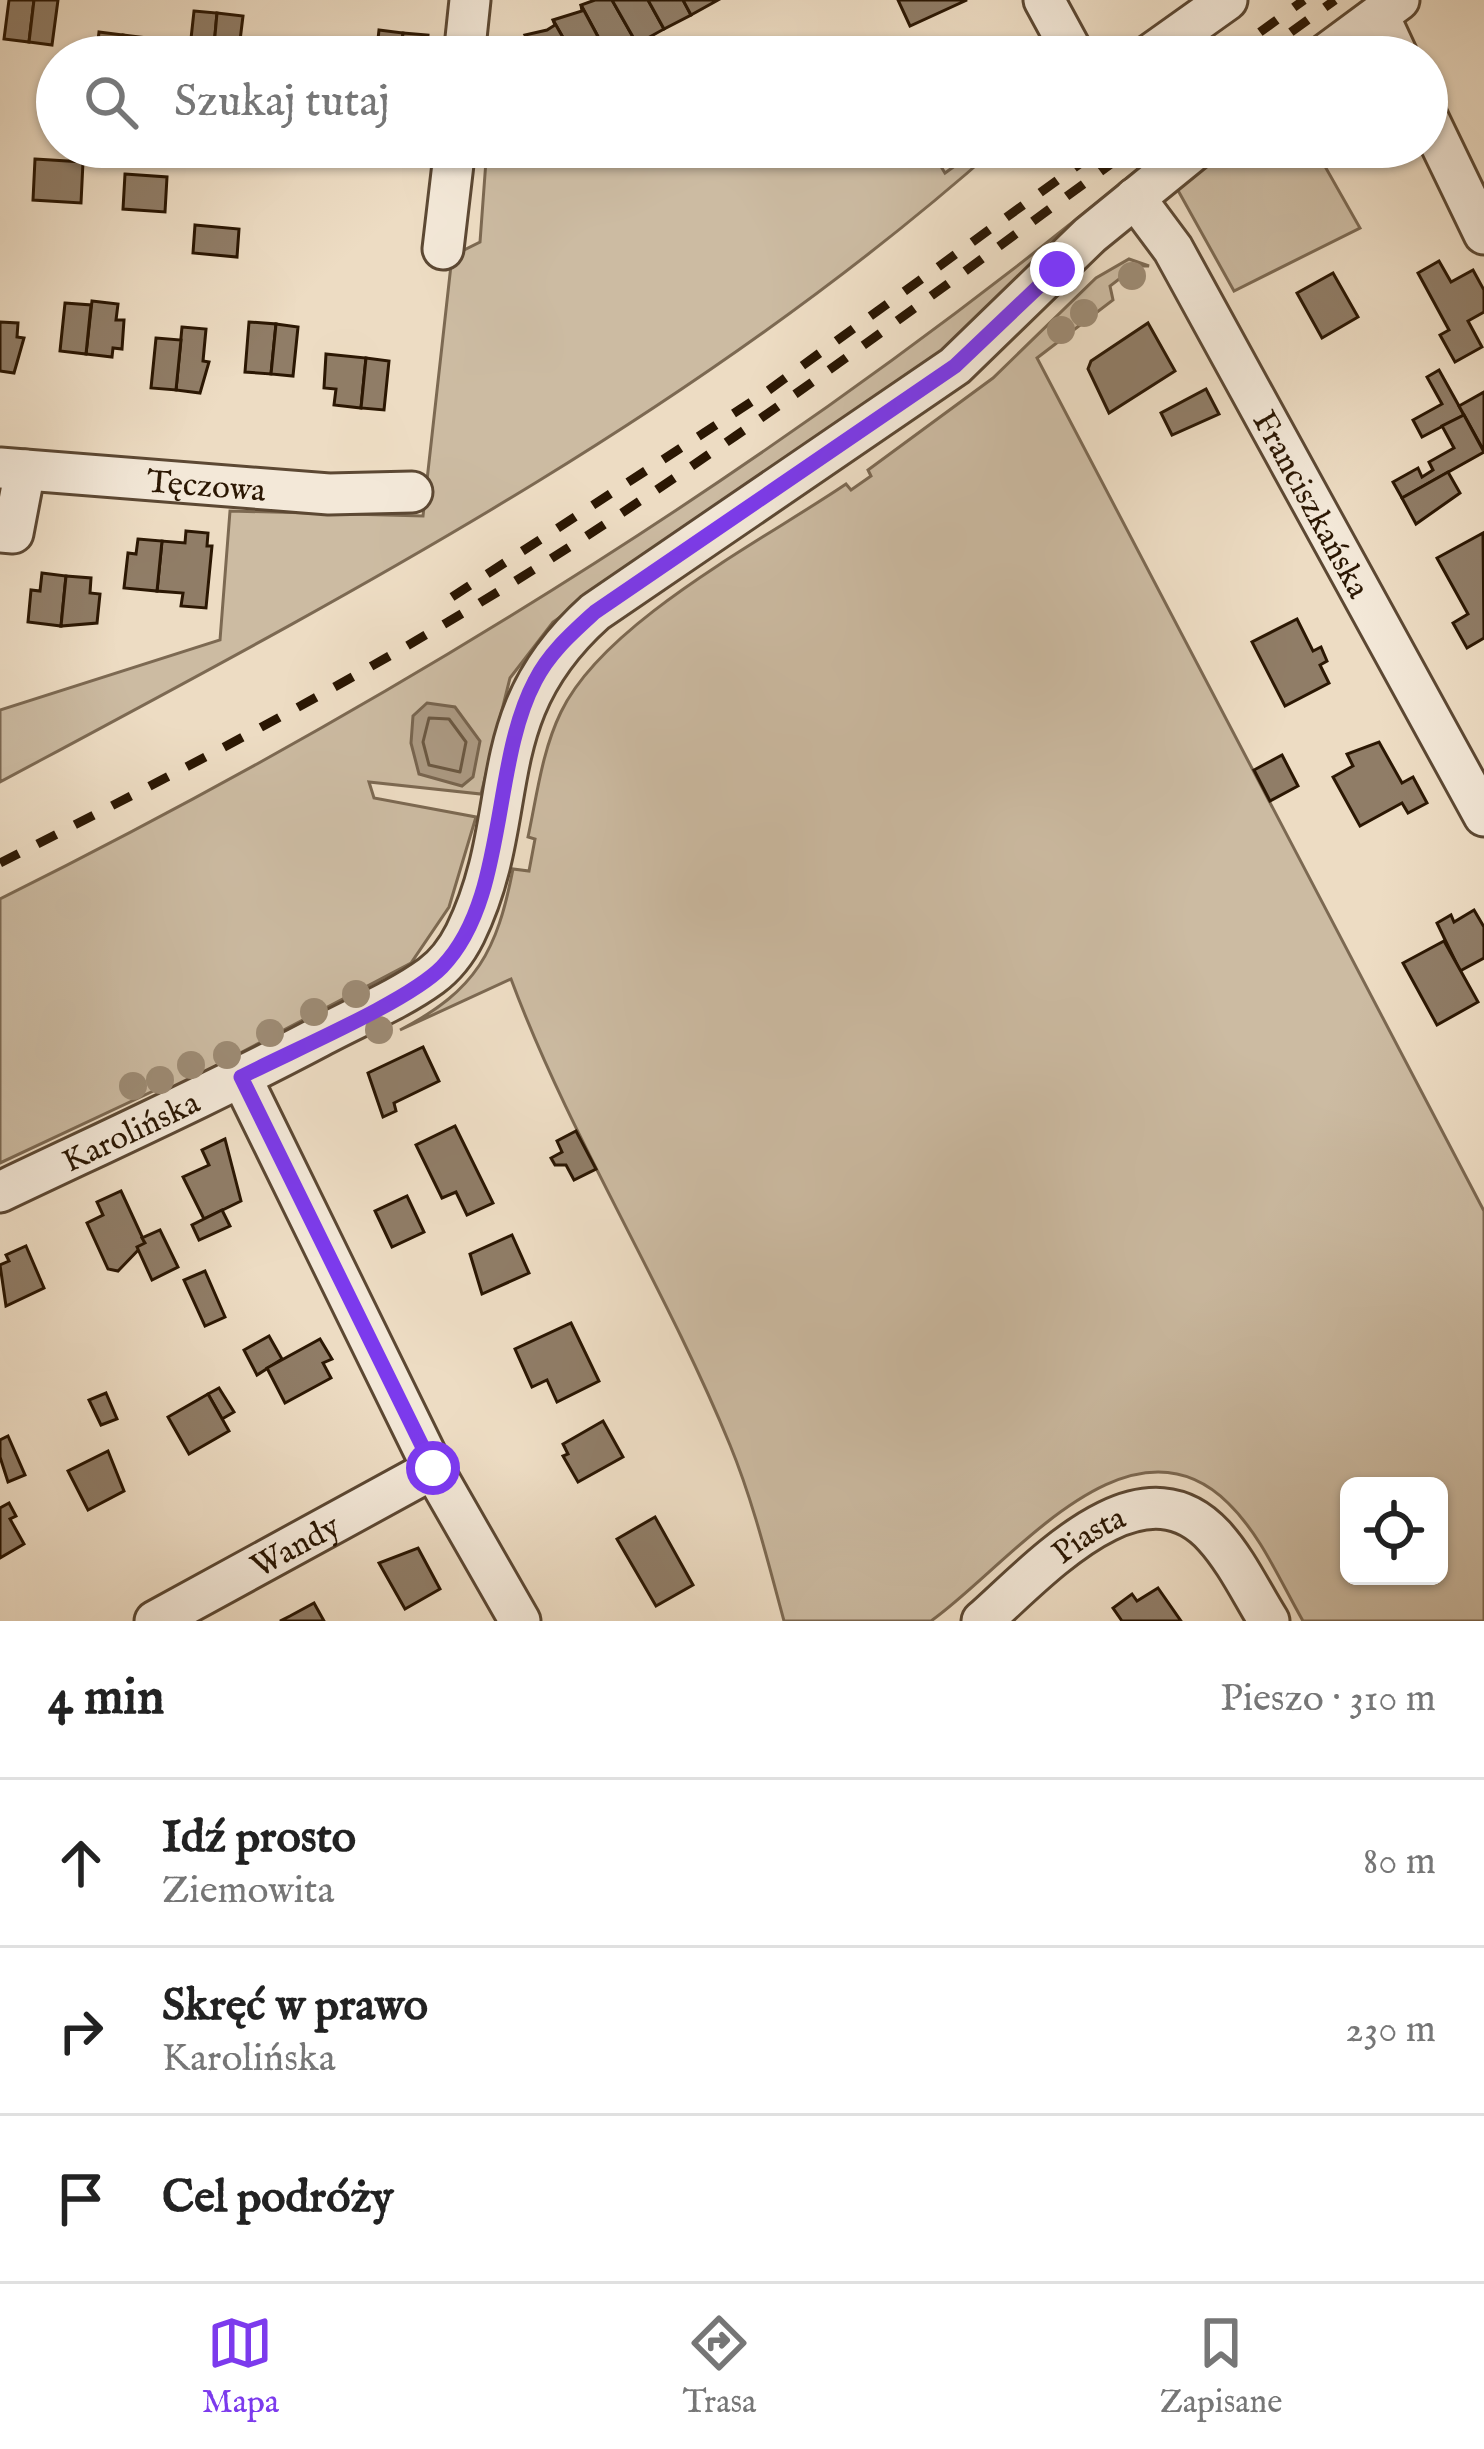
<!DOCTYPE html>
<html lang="pl">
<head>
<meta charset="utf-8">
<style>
  :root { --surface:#fff; --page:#f2f2f2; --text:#222; --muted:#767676; --line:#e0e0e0; --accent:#7c3aed }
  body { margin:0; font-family:"IM FELL English",serif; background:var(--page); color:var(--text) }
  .controls { position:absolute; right:36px; bottom:36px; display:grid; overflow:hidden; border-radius:18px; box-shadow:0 3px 9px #0004 }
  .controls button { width:108px; height:108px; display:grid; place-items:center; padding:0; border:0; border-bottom:3px solid var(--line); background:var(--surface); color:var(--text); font:60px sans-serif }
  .stop { position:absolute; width:36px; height:36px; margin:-27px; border:9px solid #7c3aed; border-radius:50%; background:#fff }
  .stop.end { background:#7c3aed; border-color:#fff; box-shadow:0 3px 12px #0008 }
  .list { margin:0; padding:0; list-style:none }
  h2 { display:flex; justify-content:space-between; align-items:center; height:156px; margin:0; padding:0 48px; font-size:51px }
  h2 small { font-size:39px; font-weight:400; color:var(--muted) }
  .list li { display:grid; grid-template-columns:78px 1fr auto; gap:36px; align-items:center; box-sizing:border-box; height:168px; padding:0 48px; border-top:3px solid var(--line) }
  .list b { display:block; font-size:45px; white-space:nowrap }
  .list p { margin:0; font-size:39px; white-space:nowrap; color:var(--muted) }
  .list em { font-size:39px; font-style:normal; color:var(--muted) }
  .icon { flex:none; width:66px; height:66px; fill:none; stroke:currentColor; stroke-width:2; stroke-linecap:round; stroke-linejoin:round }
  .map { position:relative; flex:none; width:1484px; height:1621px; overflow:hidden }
  .search { position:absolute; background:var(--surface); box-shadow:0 3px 9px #0004; left:36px; right:36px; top:36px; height:132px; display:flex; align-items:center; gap:30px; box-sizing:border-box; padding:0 42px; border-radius:66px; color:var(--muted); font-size:45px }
  .sheet { height:660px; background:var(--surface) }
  nav { display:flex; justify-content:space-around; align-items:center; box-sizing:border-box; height:168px; border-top:3px solid var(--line); background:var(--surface); font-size:33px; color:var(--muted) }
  nav a { display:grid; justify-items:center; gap:6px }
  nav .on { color:var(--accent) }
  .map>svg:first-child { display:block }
  .green { fill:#ccbba2; stroke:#7c6952; stroke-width:3; fill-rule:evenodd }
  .water { fill:#ab9982; stroke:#78654f; stroke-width:3 }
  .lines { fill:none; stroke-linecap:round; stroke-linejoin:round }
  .shore { stroke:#6b5842; stroke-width:3 }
  .building { fill:#907d67; stroke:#2b1703; stroke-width:3 }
  .minor-casing { stroke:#5c4833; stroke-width:45 }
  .minor { stroke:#f3e8d8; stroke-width:39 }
  .rail { stroke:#2b1703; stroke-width:9; stroke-dasharray:21 21; stroke-linecap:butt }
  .tree { fill:#9d8b74 }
  .route { stroke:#7c3aed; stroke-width:15 }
  .labels { text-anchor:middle; stroke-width:9; stroke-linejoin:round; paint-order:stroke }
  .street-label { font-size:33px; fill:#2b1703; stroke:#f3e8d8 }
</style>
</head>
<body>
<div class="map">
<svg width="1484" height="1621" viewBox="0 0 1484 1621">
  <rect width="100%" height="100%" fill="#eddcc3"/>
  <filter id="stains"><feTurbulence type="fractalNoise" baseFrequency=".00167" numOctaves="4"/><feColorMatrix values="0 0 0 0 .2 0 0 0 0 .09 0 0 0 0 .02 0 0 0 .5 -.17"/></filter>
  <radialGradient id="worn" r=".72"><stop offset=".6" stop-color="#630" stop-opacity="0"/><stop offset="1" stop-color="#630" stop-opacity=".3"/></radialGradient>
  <!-- green -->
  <g class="green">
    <path d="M 487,147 L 929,147 L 945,173 L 981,147 L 997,147 C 699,412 349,595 0,782 L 0,710 L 220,640 L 230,511 L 423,516 L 452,256 L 480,242 Z"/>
    <path d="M 1165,147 L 1173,147 L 956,344 L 553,622 L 510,678 L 481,794 L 369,782 L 374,798 L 476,817 L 449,907 L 411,963 L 174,1088 L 164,1086 L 0,1163 L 0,899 C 415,692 808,445 1165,147 Z"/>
    <polygon points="1227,147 1314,147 1360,228 1234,291 1175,185"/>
    <path d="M 1129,259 L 1149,266 L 1136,266 L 1110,286 L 1113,300 L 1037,358 L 1484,1211 L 1484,1621 L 1303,1621 C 1280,1581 1261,1535 1228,1503 C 1128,1404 1007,1568 931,1621 L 784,1621 C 768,1562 753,1501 730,1445 C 665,1286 571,1140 511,979 L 400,1030 C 477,990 497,951 513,869 L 529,871 L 535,839 L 528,837 C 537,795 542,751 561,712 C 604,622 762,541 846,484 L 851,490 L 871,476 L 868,470 L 993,378 L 1096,278 ZM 1349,1486 L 1439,1486 L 1439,1576 L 1349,1576 Z"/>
  </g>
  <!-- water -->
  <polygon class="water" points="427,703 455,707 480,741 473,777 462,786 419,774 411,743 413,716"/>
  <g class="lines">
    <!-- shore -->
    <polygon class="shore" points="429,718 449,719 466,742 460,772 429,765 423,742"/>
  </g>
  <!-- building -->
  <g class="building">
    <polygon points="9,0 34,0 29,42 4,39"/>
    <polygon points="34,0 58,0 52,45 29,42"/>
    <polygon points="595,0 612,0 637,44 609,57 581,5"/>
    <polygon points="612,0 648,0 664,29 637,44"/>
    <polygon points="648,0 683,0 691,15 664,29"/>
    <polygon points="683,0 718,0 691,15"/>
    <polygon points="898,0 967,0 910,26"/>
    <polygon points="581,5 604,48 609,57 574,57 553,20 582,11"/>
    <polygon points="194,11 217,13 213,57 189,57"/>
    <polygon points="217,13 243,16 238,57 213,57"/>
    <polygon points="553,20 574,57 537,57 525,35 547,30 555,25"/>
    <polygon points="379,30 403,33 400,57 376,57"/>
    <polygon points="99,32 123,35 120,57 96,57"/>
    <polygon points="403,33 428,35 426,57 400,57"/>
    <polygon points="123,35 148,38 145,57 120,57"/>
    <polygon points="311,40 332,43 332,57 306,57"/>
    <polygon points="35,159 83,162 81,203 33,200"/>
    <polygon points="125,174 167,177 165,212 123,209"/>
    <polygon points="195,225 239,229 237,257 193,253"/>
    <polygon points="1439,261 1451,282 1473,270 1484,290 1484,312 1468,321 1482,347 1455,362 1440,335 1449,330 1418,273"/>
    <polygon points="1333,273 1358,317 1322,338 1297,293"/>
    <polygon points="92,301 118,304 116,320 124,320 122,349 113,348 112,357 86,354"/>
    <polygon points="65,303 91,305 86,354 60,351"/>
    <polygon points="0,322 18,323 17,337 24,338 14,373 0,371"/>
    <polygon points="249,322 276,324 271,374 245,372"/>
    <polygon points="1148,323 1175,371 1109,413 1088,369 1091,361"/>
    <polygon points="276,324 298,327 293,376 271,374"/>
    <polygon points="182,327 206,329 203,361 209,362 200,393 176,390"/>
    <polygon points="156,338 181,340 176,390 151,388"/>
    <polygon points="326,354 366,358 361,408 334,405 336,389 324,388"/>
    <polygon points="366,358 389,361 384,410 361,408"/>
    <polygon points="1439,370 1464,415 1422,437 1413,420 1442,404 1427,377"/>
    <polygon points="1206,389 1219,414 1172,435 1161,413"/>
    <polygon points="1484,392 1484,451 1459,406"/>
    <polygon points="1464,415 1484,452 1402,498 1393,482 1418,468 1422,477 1433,470 1429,462 1454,448 1442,426"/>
    <polygon points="1448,472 1460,493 1416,524 1402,498"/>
    <polygon points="186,531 208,533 207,546 212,546 206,608 181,606 183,593 157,591 162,541 185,543"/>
    <polygon points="1483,533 1484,638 1467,648 1453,623 1468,614 1437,558"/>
    <polygon points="138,539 162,541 157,591 124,588 128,553 136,554"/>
    <polygon points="42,573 66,576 61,626 28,622 31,590 40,591"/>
    <polygon points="66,576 91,578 90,593 100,594 97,623 61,626"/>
    <polygon points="1297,619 1313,651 1321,647 1327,661 1320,665 1329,683 1285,706 1252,642"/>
    <polygon points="1379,742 1402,783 1413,777 1427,803 1408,813 1402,803 1360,826 1333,777 1353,766 1347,754"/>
    <polygon points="1282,755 1298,786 1270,801 1254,770"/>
    <polygon points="1474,910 1484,927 1484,958 1460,971 1437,923 1451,915 1454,922"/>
    <polygon points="1444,941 1478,1002 1437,1025 1403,963"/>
    <polygon points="423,1047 439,1081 394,1103 396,1111 383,1117 368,1073"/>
    <polygon points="455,1126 493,1203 467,1215 456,1192 442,1198 416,1145"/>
    <polygon points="576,1131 596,1169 574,1180 566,1165 555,1165 551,1158 562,1152 557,1141"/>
    <polygon points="225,1139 241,1201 204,1219 183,1177 209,1165 202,1150"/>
    <polygon points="121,1191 145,1243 118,1271 108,1269 87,1223 103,1215 97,1202"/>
    <polygon points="407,1196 424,1232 392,1247 375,1211"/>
    <polygon points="222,1210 230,1226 199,1240 192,1225"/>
    <polygon points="160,1230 178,1267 152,1280 137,1247 145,1243 142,1238"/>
    <polygon points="512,1235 529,1273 482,1294 470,1254"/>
    <polygon points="26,1246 44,1288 6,1306 0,1265 9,1261 6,1255"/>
    <polygon points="205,1271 225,1317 205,1326 184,1280"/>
    <polygon points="571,1323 599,1381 557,1402 547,1380 532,1387 515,1349"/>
    <polygon points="269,1336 282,1359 257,1375 244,1350"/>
    <polygon points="320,1339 332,1359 323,1363 331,1378 285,1403 267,1368"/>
    <polygon points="219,1388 234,1412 222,1419 208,1394"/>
    <polygon points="106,1393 117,1419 101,1425 89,1400"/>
    <polygon points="208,1394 229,1431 189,1454 168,1417"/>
    <polygon points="603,1421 623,1457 578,1482 563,1456 568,1454 563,1444"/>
    <polygon points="8,1436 25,1475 8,1482 0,1457 0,1440"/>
    <polygon points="108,1451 124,1491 88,1510 68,1471"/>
    <polygon points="9,1503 16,1516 10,1519 24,1544 0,1558 0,1508"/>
    <polygon points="655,1517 693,1585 656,1606 617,1539"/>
    <polygon points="418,1548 440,1589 405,1609 379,1563"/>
    <polygon points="1158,1588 1181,1621 1122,1621 1113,1608 1132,1594 1137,1601"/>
    <polygon points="314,1603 324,1621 280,1621 290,1616"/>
  </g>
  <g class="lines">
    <!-- minor casing -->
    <g class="minor-casing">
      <g id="minor">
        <polyline points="1044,0 1075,57"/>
        <polyline points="1379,16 1398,57"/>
        <polyline points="464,57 470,0"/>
        <polyline points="1147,57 1227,0"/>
        <polyline points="1322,57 1399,0"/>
        <polyline points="1427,116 1484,234"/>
        <path id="s1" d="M 1135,198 L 1173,249 L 1484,816"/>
        <polyline points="443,249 455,147"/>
        <path id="s2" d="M 0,468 L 329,494 L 412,492"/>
        <polyline points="0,532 13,533 25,470"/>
        <polyline points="241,1077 433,1469 520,1621"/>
        <path id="s3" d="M 0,1192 C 107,1141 215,1092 319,1037 C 356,1017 398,1000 431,976 C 446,965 457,950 465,934 C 524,813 478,717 595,612 L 955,366 L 1090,235 L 1198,147"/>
        <path id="s4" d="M 155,1621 L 433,1469"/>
        <path id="s5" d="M 982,1621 C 1037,1573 1140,1455 1214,1536 C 1236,1560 1252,1594 1269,1621"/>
      </g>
    </g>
    <!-- minor -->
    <use href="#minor" class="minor"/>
    <!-- rail -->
    <g class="rail">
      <polyline points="1226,57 1304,0"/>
      <polyline points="1257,57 1335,0"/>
      <polyline points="452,597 762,395 1103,147"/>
      <path d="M 0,863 C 181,771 361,678 533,570 C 741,440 936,292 1134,147"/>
    </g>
  </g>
  <!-- trees -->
  <g class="tree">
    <circle cx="1132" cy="276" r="14"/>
    <circle cx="1084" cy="313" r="14"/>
    <circle cx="1061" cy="330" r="14"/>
    <circle cx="356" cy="994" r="14"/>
    <circle cx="314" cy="1012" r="14"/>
    <circle cx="379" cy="1030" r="14"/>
    <circle cx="270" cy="1033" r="14"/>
    <circle cx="227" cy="1055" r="14"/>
    <circle cx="191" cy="1065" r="14"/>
    <circle cx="160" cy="1080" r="14"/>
    <circle cx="133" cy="1086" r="14"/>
  </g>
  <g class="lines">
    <!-- route -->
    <path class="route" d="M 433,1468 L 241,1077 C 289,1052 408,1002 442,967 C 508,899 491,764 535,681 C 549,653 572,633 595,612 L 955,366 L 1057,269"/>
  </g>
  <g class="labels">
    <!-- street labels -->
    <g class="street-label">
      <text dy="12" stroke="none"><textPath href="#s2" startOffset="207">Tęczowa</textPath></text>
      <text dy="12" stroke="none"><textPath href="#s1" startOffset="354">Franciszkańska</textPath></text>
      <text dy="12" stroke="none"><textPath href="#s3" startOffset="144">Karolińska</textPath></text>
      <text dy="12" stroke="none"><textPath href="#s5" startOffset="138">Piasta</textPath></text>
      <text dy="12" stroke="none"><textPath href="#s4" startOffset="159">Wandy</textPath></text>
    </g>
  </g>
  <rect width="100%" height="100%" filter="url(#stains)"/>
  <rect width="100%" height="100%" fill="url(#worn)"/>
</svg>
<div class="controls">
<button><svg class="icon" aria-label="locate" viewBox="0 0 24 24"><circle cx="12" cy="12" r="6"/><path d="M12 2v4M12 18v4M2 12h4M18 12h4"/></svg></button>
</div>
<div class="stop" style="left:433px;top:1468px"></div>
<div class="stop end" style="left:1057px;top:269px"></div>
<div class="search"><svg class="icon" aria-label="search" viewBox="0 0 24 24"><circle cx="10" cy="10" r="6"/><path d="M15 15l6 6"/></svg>Szukaj tutaj</div>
</div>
<section class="sheet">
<h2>4 min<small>Pieszo · 310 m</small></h2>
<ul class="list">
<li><svg class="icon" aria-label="ahead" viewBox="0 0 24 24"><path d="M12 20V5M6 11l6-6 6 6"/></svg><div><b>Idź prosto</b><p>Ziemowita</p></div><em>80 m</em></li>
<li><svg class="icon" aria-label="right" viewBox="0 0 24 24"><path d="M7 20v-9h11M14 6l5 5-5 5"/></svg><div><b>Skręć w prawo</b><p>Karolińska</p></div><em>230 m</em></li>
<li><svg class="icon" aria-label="arrive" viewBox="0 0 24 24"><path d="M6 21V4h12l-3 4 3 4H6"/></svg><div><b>Cel podróży</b></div></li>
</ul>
</section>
<nav>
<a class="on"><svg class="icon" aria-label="map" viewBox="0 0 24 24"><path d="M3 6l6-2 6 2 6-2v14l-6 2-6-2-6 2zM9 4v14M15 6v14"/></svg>Mapa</a>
<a><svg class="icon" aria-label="directions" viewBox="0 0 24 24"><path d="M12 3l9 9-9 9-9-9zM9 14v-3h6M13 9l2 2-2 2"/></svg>Trasa</a>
<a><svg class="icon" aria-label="saved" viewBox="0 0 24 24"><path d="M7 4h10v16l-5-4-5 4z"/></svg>Zapisane</a>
</nav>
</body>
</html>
